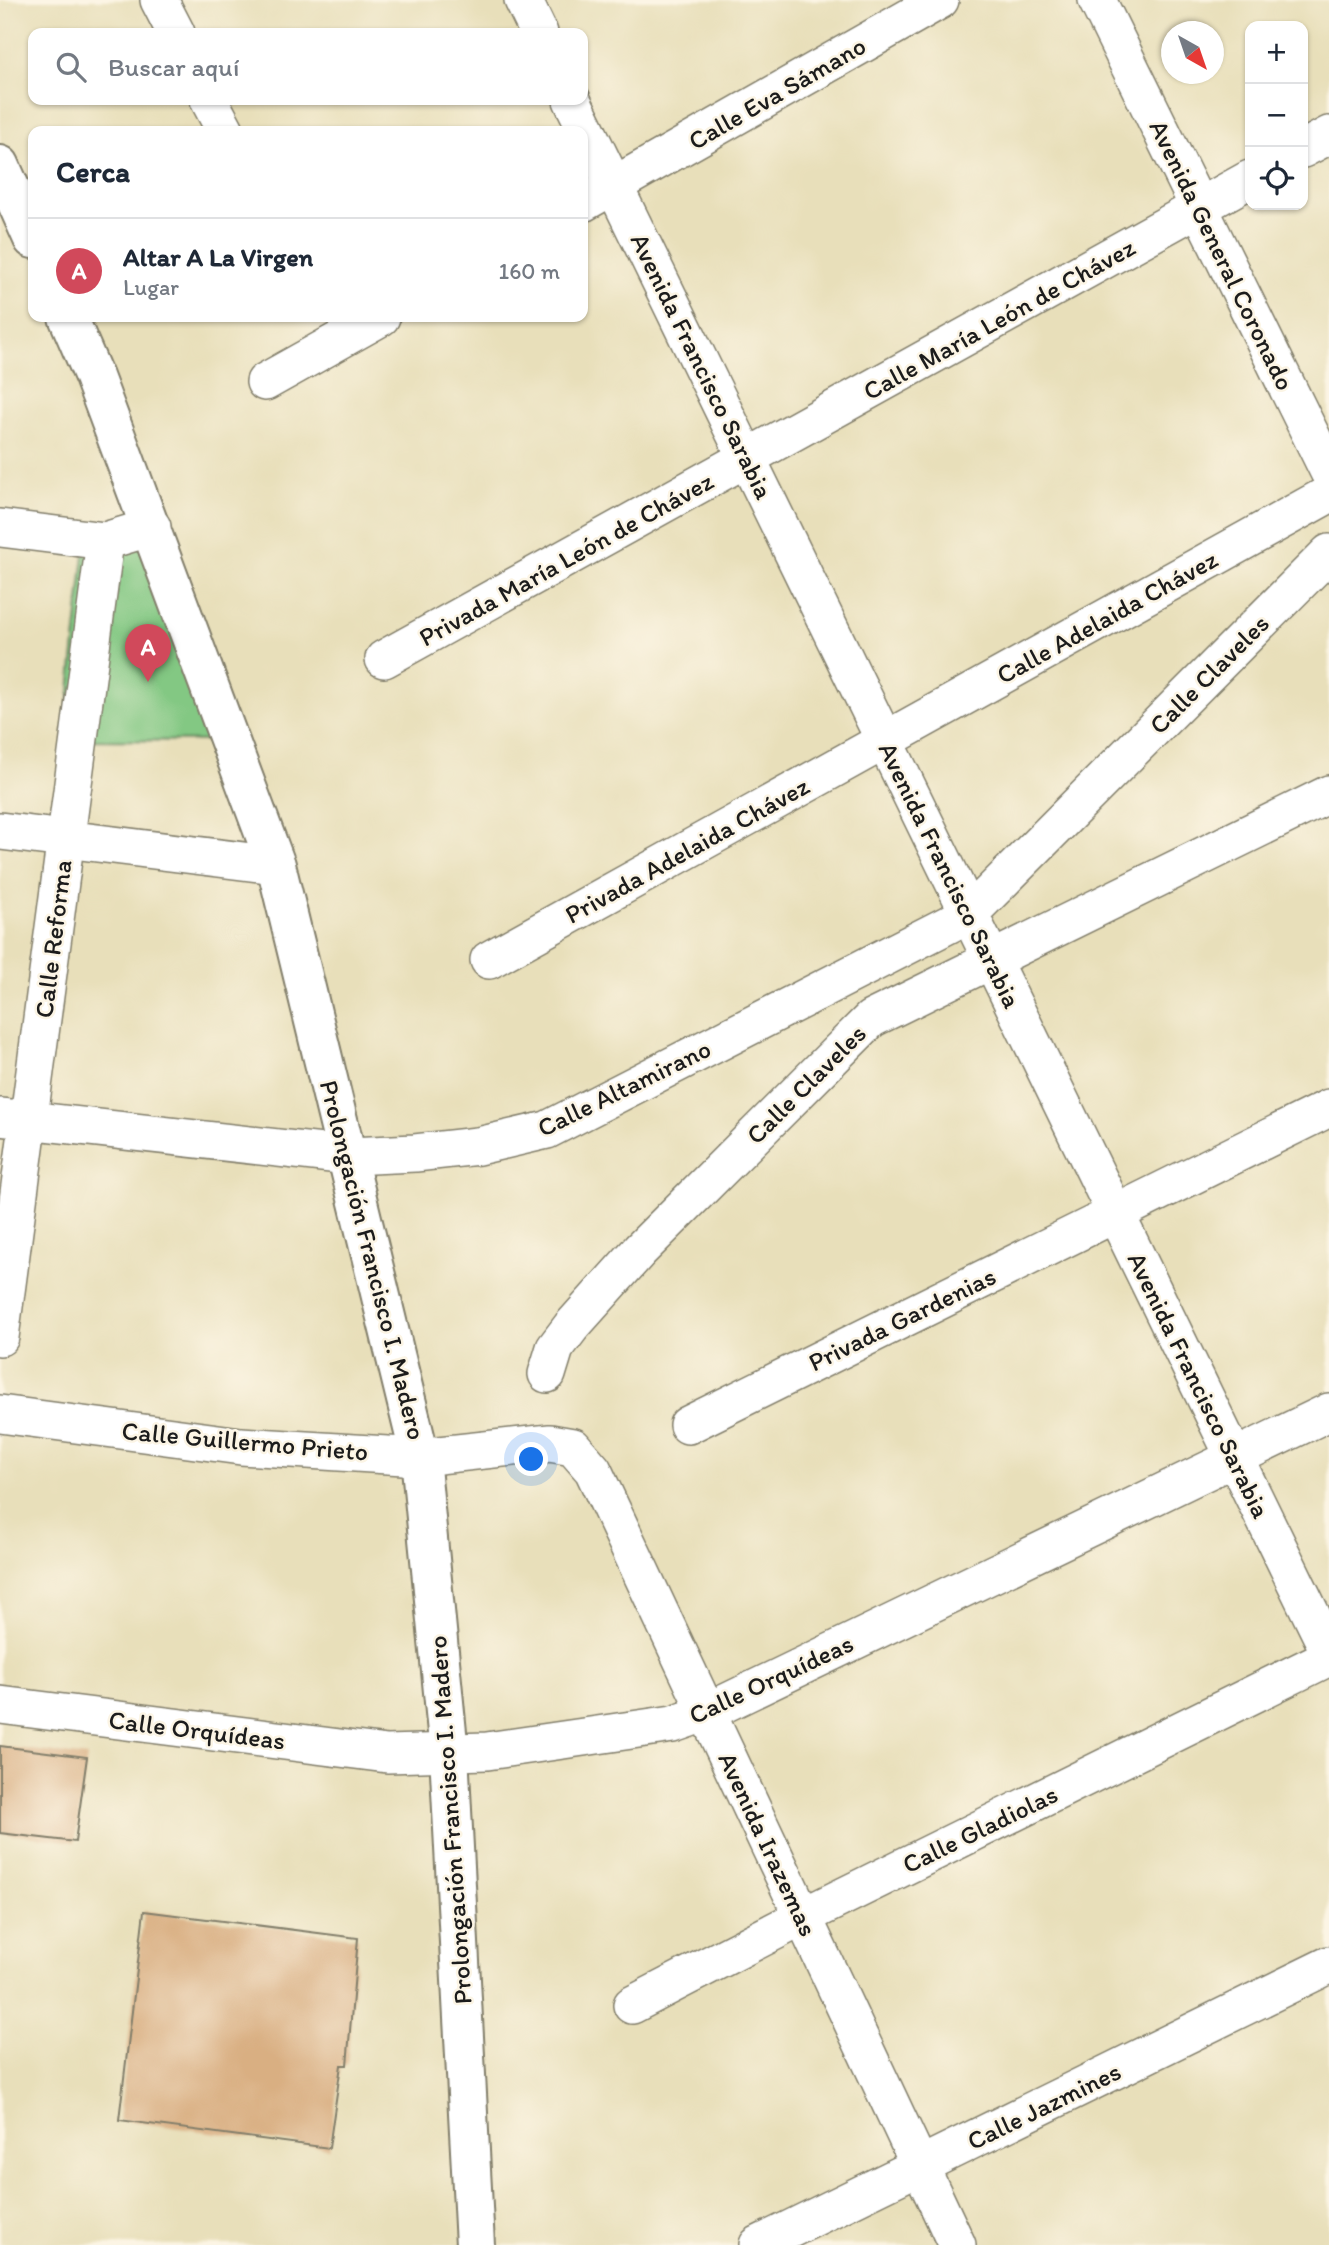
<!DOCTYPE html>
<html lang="es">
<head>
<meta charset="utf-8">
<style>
  :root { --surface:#fff; --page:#f2f2f3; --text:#1f2937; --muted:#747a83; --line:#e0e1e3; --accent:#d1495b }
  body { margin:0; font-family:Itim,sans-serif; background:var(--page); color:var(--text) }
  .controls { position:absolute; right:21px; top:21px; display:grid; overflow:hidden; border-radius:14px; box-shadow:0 2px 5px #0004 }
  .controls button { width:63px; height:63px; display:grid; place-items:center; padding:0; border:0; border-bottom:2px solid var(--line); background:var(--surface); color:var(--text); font:35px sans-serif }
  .compass { position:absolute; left:1161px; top:21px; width:63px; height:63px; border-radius:50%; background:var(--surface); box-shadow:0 2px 5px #0004; rotate:140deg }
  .you { position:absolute; left:532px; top:1460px; width:24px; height:24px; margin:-18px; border:5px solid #fff; border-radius:50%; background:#1a73e8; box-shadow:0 0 0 10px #1a73e833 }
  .badge { display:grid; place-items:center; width:46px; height:46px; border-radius:50%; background:var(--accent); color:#fff; font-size:23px; font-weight:700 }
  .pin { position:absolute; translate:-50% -58px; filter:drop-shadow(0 2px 4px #0008) }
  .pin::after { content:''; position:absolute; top:37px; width:24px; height:21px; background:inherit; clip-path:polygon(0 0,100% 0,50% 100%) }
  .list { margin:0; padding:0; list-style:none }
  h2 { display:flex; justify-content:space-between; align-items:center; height:91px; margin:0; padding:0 28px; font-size:30px }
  h2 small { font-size:23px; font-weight:400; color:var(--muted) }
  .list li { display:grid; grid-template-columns:46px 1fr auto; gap:21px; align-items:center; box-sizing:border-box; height:105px; padding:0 28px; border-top:2px solid var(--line) }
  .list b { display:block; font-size:26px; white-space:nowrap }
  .list p { margin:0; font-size:23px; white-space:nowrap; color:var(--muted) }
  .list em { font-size:23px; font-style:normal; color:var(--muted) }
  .icon { flex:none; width:38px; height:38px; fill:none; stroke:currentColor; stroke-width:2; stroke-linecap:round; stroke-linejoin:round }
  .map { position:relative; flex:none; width:1329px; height:2245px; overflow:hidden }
  .search { position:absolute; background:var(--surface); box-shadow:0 2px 5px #0004; left:28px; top:28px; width:560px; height:77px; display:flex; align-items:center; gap:18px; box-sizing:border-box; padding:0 24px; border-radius:14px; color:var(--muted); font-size:26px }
  .panel { position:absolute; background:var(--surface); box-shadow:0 2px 5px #0004; left:28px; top:126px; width:560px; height:196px; border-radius:14px }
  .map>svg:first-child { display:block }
  .green { fill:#83c883; stroke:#507250; stroke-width:2 }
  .building { fill:#d9af82 }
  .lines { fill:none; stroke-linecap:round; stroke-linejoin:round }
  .minor-casing { stroke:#827e6b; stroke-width:40 }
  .major-casing { stroke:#827e6b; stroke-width:42 }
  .minor { stroke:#fff; stroke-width:37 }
  .major { stroke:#fff; stroke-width:38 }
  .labels { text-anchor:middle; stroke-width:5; stroke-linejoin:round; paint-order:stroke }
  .street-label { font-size:26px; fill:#1c1c1c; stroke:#fcf5e5 }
</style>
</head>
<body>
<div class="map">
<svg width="1329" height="2245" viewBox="0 0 1329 2245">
  <rect width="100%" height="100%" fill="#fcf5e5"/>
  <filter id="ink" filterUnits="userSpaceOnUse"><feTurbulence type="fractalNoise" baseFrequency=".0143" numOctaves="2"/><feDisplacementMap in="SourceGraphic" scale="14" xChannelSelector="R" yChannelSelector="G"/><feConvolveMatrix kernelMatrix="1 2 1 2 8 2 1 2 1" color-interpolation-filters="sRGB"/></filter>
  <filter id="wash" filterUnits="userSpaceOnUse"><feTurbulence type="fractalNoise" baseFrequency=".00686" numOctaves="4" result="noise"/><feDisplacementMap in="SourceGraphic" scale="28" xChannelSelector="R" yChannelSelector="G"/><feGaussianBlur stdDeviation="1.57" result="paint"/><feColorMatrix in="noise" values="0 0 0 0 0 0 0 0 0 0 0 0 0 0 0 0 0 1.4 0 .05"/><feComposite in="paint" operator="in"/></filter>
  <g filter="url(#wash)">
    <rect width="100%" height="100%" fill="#e8dfba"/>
    <!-- green -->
    <polygon class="green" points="156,525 238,741 65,740 85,544"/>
    <g id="blocks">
      <!-- building -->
      <g class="building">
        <polygon points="0,1746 87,1757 75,1842 0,1833"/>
        <polygon points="144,1911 358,1938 347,2065 341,2065 329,2148 119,2120"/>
      </g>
    </g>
  </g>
  <g filter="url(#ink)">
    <use href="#blocks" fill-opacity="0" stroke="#827e6b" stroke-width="2"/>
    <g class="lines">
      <!-- minor casing -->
      <g class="minor-casing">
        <g id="minor">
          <polyline points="159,0 176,33"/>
          <polyline points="523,0 539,33"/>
          <polyline points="1097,0 1329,472"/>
          <polyline points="209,100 225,130"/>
          <polyline points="572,100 1329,1651"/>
          <polyline points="1303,149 1329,135"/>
          <polyline points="583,203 940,0"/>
          <polyline points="265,382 381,317"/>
          <polyline points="0,528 105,541 152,527"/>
          <polyline points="384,659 1250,179"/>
          <polyline points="0,831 276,865"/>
          <polyline points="489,960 1329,494"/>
          <polyline points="0,1117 349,1156 415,1153 478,1146 547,1130 969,914 1329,553"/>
          <polyline points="0,1337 105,541"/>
          <polyline points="547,1374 555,1348 571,1327 640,1250 871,1019 1329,794"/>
          <polyline points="0,1414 241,1446 420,1457 550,1443 573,1447 593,1470 957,2245"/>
          <polyline points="688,1425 1329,1108"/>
          <polyline points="0,1705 387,1754 487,1751 673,1724 707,1712 1329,1412"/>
          <polyline points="632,2005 802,1917 1329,1657"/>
          <polyline points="758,2245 1329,1965"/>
        </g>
      </g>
      <!-- major casing -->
      <g class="major-casing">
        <g id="major">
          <polyline points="0,165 33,239"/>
          <polyline points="68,317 94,377 276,865 420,1457 449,1753 475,2245"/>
        </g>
      </g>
      <!-- minor -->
      <use href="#minor" class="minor"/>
      <!-- major -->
      <use href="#major" class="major"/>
    </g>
  </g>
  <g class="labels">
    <!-- street labels -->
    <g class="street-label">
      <text transform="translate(777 93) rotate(-30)" y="9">Calle Eva Sámano</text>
      <text transform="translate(1222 255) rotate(64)" y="9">Avenida General Coronado</text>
      <text transform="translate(999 319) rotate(-29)" y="9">Calle María León de Chávez</text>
      <text transform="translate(702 366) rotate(64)" y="9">Avenida Francisco Sarabia</text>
      <text transform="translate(566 559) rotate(-29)" y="9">Privada María León de Chávez</text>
      <text transform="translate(1107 617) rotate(-29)" y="9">Calle Adelaida Chávez</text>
      <text transform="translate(1209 674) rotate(-45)" y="9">Calle Claveles</text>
      <text transform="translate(687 850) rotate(-29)" y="9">Privada Adelaida Chávez</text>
      <text transform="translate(950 875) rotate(64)" y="9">Avenida Francisco Sarabia</text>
      <text transform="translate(53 939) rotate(-83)" y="9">Calle Reforma</text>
      <text transform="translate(806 1084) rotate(-45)" y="9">Calle Claveles</text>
      <text transform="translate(624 1088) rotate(-26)" y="9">Calle Altamirano</text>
      <text transform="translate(373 1260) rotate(76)" y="9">Prolongación Francisco I. Madero</text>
      <text transform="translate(902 1319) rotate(-26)" y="9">Privada Gardenias</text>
      <text transform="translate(1199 1385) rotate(64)" y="9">Avenida Francisco Sarabia</text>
      <text transform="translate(245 1441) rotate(5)" y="9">Calle Guillermo Prieto</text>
      <text transform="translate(771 1679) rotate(-25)" y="9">Calle Orquídeas</text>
      <text transform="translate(197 1730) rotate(7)" y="9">Calle Orquídeas</text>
      <text transform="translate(450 1820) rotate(-94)" y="9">Prolongación Francisco I. Madero</text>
      <text transform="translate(980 1829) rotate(-26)" y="9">Calle Gladiolas</text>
      <text transform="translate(768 1844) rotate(65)" y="9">Avenida Irazemas</text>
      <text transform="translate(1044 2106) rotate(-26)" y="9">Calle Jazmines</text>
    </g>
  </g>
</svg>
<div class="controls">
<button>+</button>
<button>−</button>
<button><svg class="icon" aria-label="locate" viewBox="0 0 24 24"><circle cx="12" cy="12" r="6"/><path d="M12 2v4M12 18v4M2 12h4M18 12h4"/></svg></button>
</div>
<svg class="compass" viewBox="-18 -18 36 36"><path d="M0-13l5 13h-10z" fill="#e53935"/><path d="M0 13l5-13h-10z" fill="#747a83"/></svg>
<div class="you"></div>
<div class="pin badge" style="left:148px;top:682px">A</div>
<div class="search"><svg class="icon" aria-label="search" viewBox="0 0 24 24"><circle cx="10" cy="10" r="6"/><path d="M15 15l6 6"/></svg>Buscar aquí</div>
<section class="panel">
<h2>Cerca<small></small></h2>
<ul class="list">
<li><span class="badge">A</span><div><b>Altar A La Virgen</b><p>Lugar</p></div><em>160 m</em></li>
</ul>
</section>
</div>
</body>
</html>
